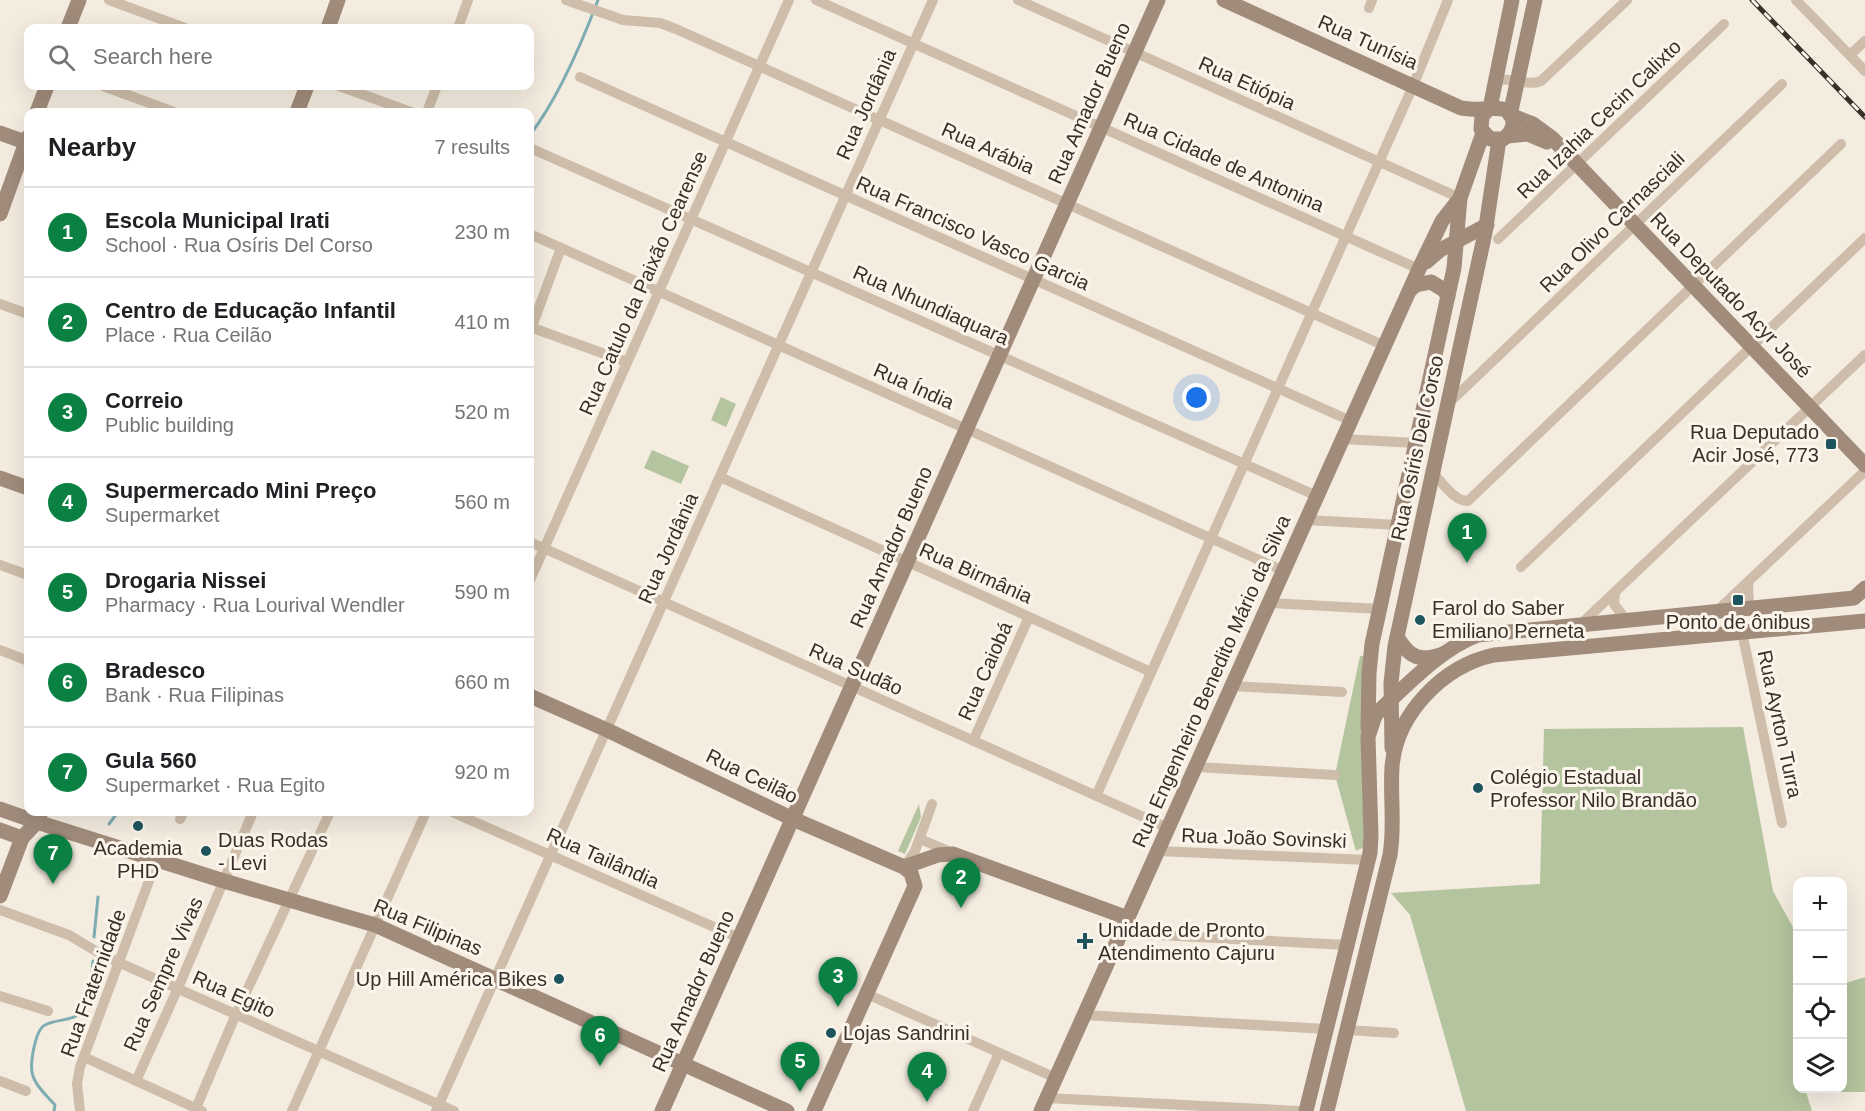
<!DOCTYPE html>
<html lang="en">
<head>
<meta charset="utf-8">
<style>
  :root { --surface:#fff; --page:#f2f2f2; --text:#202124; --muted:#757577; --line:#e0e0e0; --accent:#0b8043 }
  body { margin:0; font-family:Arial,sans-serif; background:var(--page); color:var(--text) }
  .controls { position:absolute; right:18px; bottom:18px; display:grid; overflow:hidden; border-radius:12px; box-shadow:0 6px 24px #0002 }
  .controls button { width:54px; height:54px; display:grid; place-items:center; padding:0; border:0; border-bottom:2px solid var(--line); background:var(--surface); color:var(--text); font:30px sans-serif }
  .you { position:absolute; left:1197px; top:398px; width:21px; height:21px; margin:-15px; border:4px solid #fff; border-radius:50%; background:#1a73e8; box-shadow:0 0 0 9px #1a73e833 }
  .badge { display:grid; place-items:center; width:39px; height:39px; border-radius:50%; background:var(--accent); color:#fff; font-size:20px; font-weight:700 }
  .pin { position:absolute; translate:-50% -50px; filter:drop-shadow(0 2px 3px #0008) }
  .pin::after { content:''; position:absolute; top:32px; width:21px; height:18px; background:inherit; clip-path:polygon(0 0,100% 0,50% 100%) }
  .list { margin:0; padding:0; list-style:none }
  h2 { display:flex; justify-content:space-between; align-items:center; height:78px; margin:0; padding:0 24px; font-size:26px }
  h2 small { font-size:20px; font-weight:400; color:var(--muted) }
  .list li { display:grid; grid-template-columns:39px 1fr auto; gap:18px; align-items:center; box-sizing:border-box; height:90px; padding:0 24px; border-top:2px solid var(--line) }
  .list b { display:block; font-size:22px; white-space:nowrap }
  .list p { margin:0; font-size:20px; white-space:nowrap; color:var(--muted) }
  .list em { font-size:20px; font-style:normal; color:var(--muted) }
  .icon { flex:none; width:33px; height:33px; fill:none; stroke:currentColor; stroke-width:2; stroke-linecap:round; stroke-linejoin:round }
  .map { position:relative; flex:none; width:1865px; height:1111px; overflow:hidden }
  .search { position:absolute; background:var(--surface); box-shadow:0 6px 24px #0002; left:24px; top:24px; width:510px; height:66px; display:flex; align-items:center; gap:15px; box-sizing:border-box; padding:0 21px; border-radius:12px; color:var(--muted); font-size:22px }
  .panel { position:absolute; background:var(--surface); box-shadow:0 6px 24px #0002; left:24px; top:108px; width:510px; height:708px; border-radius:12px }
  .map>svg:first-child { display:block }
  .green { fill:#b4c49e }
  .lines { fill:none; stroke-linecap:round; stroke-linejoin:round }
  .stream { stroke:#7dacb2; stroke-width:3 }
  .street { stroke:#cdbdaa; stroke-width:10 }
  .secondary { stroke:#a18c7c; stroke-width:15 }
  .rail-casing { stroke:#3a302a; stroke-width:5 }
  .rail { stroke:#fbf5ec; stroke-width:3; stroke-dasharray:9; stroke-linecap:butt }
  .poi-dot { fill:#1e545d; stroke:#fbf5ec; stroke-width:2 }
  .labels { text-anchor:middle; stroke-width:6; stroke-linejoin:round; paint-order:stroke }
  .street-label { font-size:20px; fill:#3a302a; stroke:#fbf5ec }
  .poi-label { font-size:20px; fill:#3a302a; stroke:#fbf5ec; text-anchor:start }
</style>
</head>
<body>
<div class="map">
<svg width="1865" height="1111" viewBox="0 0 1865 1111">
  <rect width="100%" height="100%" fill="#f4ecdf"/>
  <!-- green -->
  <g class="green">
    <polygon points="721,397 736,404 726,427 711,420"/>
    <polygon points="652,450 689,466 681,484 644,468"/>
    <polygon points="1360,656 1365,656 1364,847 1356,851 1335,775"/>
    <polygon points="1743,727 1773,891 1795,931 1797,931 1798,1088 1842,1088 1843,984 1865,977 1865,1092 1806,1092 1812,1111 1466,1111 1410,915 1391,893 1540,884 1544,729"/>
    <polygon points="919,804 921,817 905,854 898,851"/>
  </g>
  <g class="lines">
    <!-- stream -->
    <g class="stream">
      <path d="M 530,135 C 559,97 581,45 598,0"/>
      <polyline points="109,824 118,812"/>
      <polyline points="94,937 98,897"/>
      <path d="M 54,1111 L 55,1105 C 48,1097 36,1087 33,1076 C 29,1066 35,1030 45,1025 C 56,1019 75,1021 84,1010 C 93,999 91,975 93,961"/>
    </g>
    <!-- street -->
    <g class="street">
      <polyline points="109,0 185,28"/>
      <polyline points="566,0 623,20 660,23 676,29 1385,346"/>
      <polyline points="816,0 1419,269"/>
      <polyline points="1018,0 1460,198"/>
      <polyline points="1796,0 1865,71"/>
      <polyline points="1369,8 1372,0"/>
      <polyline points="458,28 468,0"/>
      <polyline points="1850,55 1865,41"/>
      <polyline points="580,77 1351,421"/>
      <path d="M 1495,81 C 1511,76 1526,87 1541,81 L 1627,0"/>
      <polyline points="103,86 174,112"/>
      <polyline points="339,86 411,112"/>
      <polyline points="427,112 437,86"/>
      <polyline points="530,148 1317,496"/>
      <polyline points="530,234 1284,571"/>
      <polyline points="1498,239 1724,24"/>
      <polyline points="0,304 28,314"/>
      <polyline points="530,327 627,362"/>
      <polyline points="530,332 561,248"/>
      <polyline points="1449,403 1782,84"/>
      <polyline points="1343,439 1416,443"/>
      <path d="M 1433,473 C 1442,482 1455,502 1468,501 L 1841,144"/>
      <polyline points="720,477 1151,672"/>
      <polyline points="1307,520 1398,525"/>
      <polyline points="530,542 1168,828"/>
      <polyline points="0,565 28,575"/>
      <polyline points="1521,567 1865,238"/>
      <polyline points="530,580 789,0"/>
      <polyline points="1748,582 1749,608"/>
      <polyline points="1615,592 1614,604 1626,620"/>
      <polyline points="1269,603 1380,609"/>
      <polyline points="1717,611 1865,471"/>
      <polyline points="1580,625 1865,355"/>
      <polyline points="1742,632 1782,823"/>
      <polyline points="0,650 28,661"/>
      <polyline points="1232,686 1342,692"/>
      <polyline points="973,741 1029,617"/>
      <polyline points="1196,767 1335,775"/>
      <polyline points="1096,796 1413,86 1448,0"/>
      <polyline points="452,812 739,938"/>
      <polyline points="180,819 184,812"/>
      <polyline points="920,839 953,853"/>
      <polyline points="1158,851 1368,860"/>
      <polyline points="904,867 915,851 932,804"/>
      <polyline points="0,910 69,935 104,956 454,1111"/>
      <polyline points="1121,933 1347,945"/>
      <polyline points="867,994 1056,1078"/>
      <polyline points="0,996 48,1011"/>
      <polyline points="1084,1015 1326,1029"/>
      <polyline points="1347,1030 1394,1033"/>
      <polyline points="84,1057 202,1111"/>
      <polyline points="0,1081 26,1091"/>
      <polyline points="136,1081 178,988 253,812"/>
      <polyline points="1047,1098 1299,1111"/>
      <polyline points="196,1108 236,1014 330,812"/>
      <polyline points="80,1111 77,1084 80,1067 153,870"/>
      <polyline points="292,1111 426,812"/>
      <polyline points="436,1111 933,0"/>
      <polyline points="973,1111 999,1053"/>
    </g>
    <!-- secondary -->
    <g class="secondary">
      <path d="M 1224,0 L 1461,108 C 1468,109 1475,110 1481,109 C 1493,109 1511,104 1513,122 C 1513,130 1509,135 1503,139 L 1490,139 L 1481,129 L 1482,116 L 1490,108"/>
      <polyline points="68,28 79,0"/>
      <polyline points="328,28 338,0"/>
      <polyline points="1490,108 1512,0"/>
      <polyline points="37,112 47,86"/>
      <polyline points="297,112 307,86"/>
      <polyline points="1510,115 1533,124 1552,138 1865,465"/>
      <polyline points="1510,115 1535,0"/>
      <polyline points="0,133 28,143"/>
      <polyline points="1507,136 1528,134 1547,142"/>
      <polyline points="0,214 28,137"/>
      <polyline points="1426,262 1440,250 1487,225"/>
      <polyline points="1410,290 1416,285 1431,282 1444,290 1448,296"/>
      <polyline points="0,478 28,488"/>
      <path d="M 1397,637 C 1410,658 1419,662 1443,654"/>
      <polyline points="530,696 607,730 793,819 904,867 911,873 915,886 814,1111"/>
      <polyline points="1368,728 1369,673 1372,644 1454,268 1460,198 1483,133"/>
      <polyline points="1392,748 1391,683 1395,646 1485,233 1499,140"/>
      <polyline points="0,809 37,822 224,881 375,925 787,1111"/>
      <polyline points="0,830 22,838"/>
      <polyline points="904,867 938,855 953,854 1128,918"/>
      <polyline points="0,896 22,838 37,822 41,812"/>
      <polyline points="662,1111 1158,0"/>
      <polyline points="1041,1111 1419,269 1442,221 1460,198"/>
      <path d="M 1306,1111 L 1370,853 L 1371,835 L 1368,737 L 1375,716 L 1380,710 C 1408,684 1442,648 1478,635 L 1854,598 L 1865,588"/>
      <path d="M 1327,1111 L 1390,855 C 1395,826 1390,797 1392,767 C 1396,714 1443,666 1494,655 L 1865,621"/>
    </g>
    <!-- rail casing -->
    <g class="rail-casing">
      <polyline id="rail" points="1752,0 1865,117"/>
    </g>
    <!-- rail -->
    <use href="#rail" class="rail"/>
  </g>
  <!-- markers -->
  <g class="poi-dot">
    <rect x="1825" y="438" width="12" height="12" rx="3"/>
    <rect x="1732" y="594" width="12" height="12" rx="3"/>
    <circle cx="1420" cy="620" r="6"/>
    <circle cx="1478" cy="788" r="6"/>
    <circle cx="138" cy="826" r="6"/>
    <circle cx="206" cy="851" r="6"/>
    <path d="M1082 932h6v6h6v6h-6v6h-6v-6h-6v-6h6z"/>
    <circle cx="559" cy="979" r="6"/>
    <circle cx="831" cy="1033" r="6"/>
  </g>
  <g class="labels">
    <!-- street labels -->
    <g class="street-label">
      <text transform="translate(1368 42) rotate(24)" y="7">Rua Tunísia</text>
      <text transform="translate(1247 83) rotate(24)" y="7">Rua Etiópia</text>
      <text transform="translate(1089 103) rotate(-66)" y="7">Rua Amador Bueno</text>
      <text transform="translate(866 104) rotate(-66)" y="7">Rua Jordânia</text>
      <text transform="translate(1599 119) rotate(-44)" y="7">Rua Izahia Cecin Calixto</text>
      <text transform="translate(988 148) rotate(24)" y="7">Rua Arábia</text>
      <text transform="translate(1224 162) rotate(24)" y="7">Rua Cidade de Antonina</text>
      <text transform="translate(1612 222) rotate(-44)" y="7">Rua Olivo Carnasciali</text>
      <text transform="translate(973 233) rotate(24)" y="7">Rua Francisco Vasco Garcia</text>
      <text transform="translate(643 283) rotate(-66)" y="7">Rua Catulo da Paixão Cearense</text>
      <text transform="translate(1731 295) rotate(46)" y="7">Rua Deputado Acyr José</text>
      <text transform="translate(931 305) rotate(24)" y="7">Rua Nhundiaquara</text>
      <text transform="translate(914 386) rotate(24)" y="7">Rua Índia</text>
      <text transform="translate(1417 448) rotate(-78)" y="7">Rua Osíris Del Corso</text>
      <text transform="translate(891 547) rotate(-66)" y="7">Rua Amador Bueno</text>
      <text transform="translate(668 548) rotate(-66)" y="7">Rua Jordânia</text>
      <text transform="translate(976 573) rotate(24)" y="7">Rua Birmânia</text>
      <text transform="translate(856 669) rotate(24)" y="7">Rua Sudão</text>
      <text transform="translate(985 671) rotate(-66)" y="7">Rua Caiobá</text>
      <text transform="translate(1211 681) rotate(-66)" y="7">Rua Engenheiro Benedito Mário da Silva</text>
      <text transform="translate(1780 724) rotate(78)" y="7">Rua Ayrton Turra</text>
      <text transform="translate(752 776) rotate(26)" y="7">Rua Ceilão</text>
      <text transform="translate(1264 838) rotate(2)" y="7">Rua João Sovinski</text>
      <text transform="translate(603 858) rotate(24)" y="7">Rua Tailândia</text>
      <text transform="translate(428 927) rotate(23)" y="7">Rua Filipinas</text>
      <text transform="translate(163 974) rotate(-66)" y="7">Rua Sempre Vivas</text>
      <text transform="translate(93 983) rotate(-70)" y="7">Rua Fraternidade</text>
      <text transform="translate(693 991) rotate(-66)" y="7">Rua Amador Bueno</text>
      <text transform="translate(234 994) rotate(24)" y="7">Rua Egito</text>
    </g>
    <!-- poi labels -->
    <g class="poi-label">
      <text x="1819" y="439" text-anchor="end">Rua Deputado<tspan x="1819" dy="23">Acir José, 773</tspan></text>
      <text x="1432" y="615">Farol do Saber<tspan x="1432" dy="23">Emiliano Perneta</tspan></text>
      <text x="1738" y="629" text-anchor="middle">Ponto de ônibus</text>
      <text x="1490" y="784">Colégio Estadual<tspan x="1490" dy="23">Professor Nilo Brandão</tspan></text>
      <text x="218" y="847">Duas Rodas<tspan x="218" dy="23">- Levi</tspan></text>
      <text x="138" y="855" text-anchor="middle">Academia<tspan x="138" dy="23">PHD</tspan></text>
      <text x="1098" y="937">Unidade de Pronto<tspan x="1098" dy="23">Atendimento Cajuru</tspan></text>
      <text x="547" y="986" text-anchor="end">Up Hill América Bikes</text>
      <text x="843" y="1040">Lojas Sandrini</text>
    </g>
  </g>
</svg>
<div class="controls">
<button>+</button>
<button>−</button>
<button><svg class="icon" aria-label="locate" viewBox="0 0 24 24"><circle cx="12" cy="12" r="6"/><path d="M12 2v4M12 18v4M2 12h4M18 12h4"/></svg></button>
<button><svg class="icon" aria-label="layers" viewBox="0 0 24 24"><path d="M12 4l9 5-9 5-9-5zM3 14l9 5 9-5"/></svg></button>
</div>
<div class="you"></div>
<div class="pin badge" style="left:1467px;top:563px">1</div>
<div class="pin badge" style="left:961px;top:908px">2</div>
<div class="pin badge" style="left:838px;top:1007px">3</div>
<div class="pin badge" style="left:927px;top:1102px">4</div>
<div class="pin badge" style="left:800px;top:1092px">5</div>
<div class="pin badge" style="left:600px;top:1066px">6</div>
<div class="pin badge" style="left:53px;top:884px">7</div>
<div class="search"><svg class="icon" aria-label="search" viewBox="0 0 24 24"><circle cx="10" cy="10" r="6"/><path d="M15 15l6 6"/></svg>Search here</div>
<section class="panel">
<h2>Nearby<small>7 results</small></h2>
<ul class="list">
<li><span class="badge">1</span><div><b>Escola Municipal Irati</b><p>School · Rua Osíris Del Corso</p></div><em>230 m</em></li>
<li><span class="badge">2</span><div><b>Centro de Educação Infantil</b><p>Place · Rua Ceilão</p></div><em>410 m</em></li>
<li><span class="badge">3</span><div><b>Correio</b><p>Public building</p></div><em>520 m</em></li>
<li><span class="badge">4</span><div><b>Supermercado Mini Preço</b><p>Supermarket</p></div><em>560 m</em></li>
<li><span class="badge">5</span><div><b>Drogaria Nissei</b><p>Pharmacy · Rua Lourival Wendler</p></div><em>590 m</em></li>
<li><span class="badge">6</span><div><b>Bradesco</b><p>Bank · Rua Filipinas</p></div><em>660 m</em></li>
<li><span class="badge">7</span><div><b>Gula 560</b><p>Supermarket · Rua Egito</p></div><em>920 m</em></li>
</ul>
</section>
</div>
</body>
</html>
